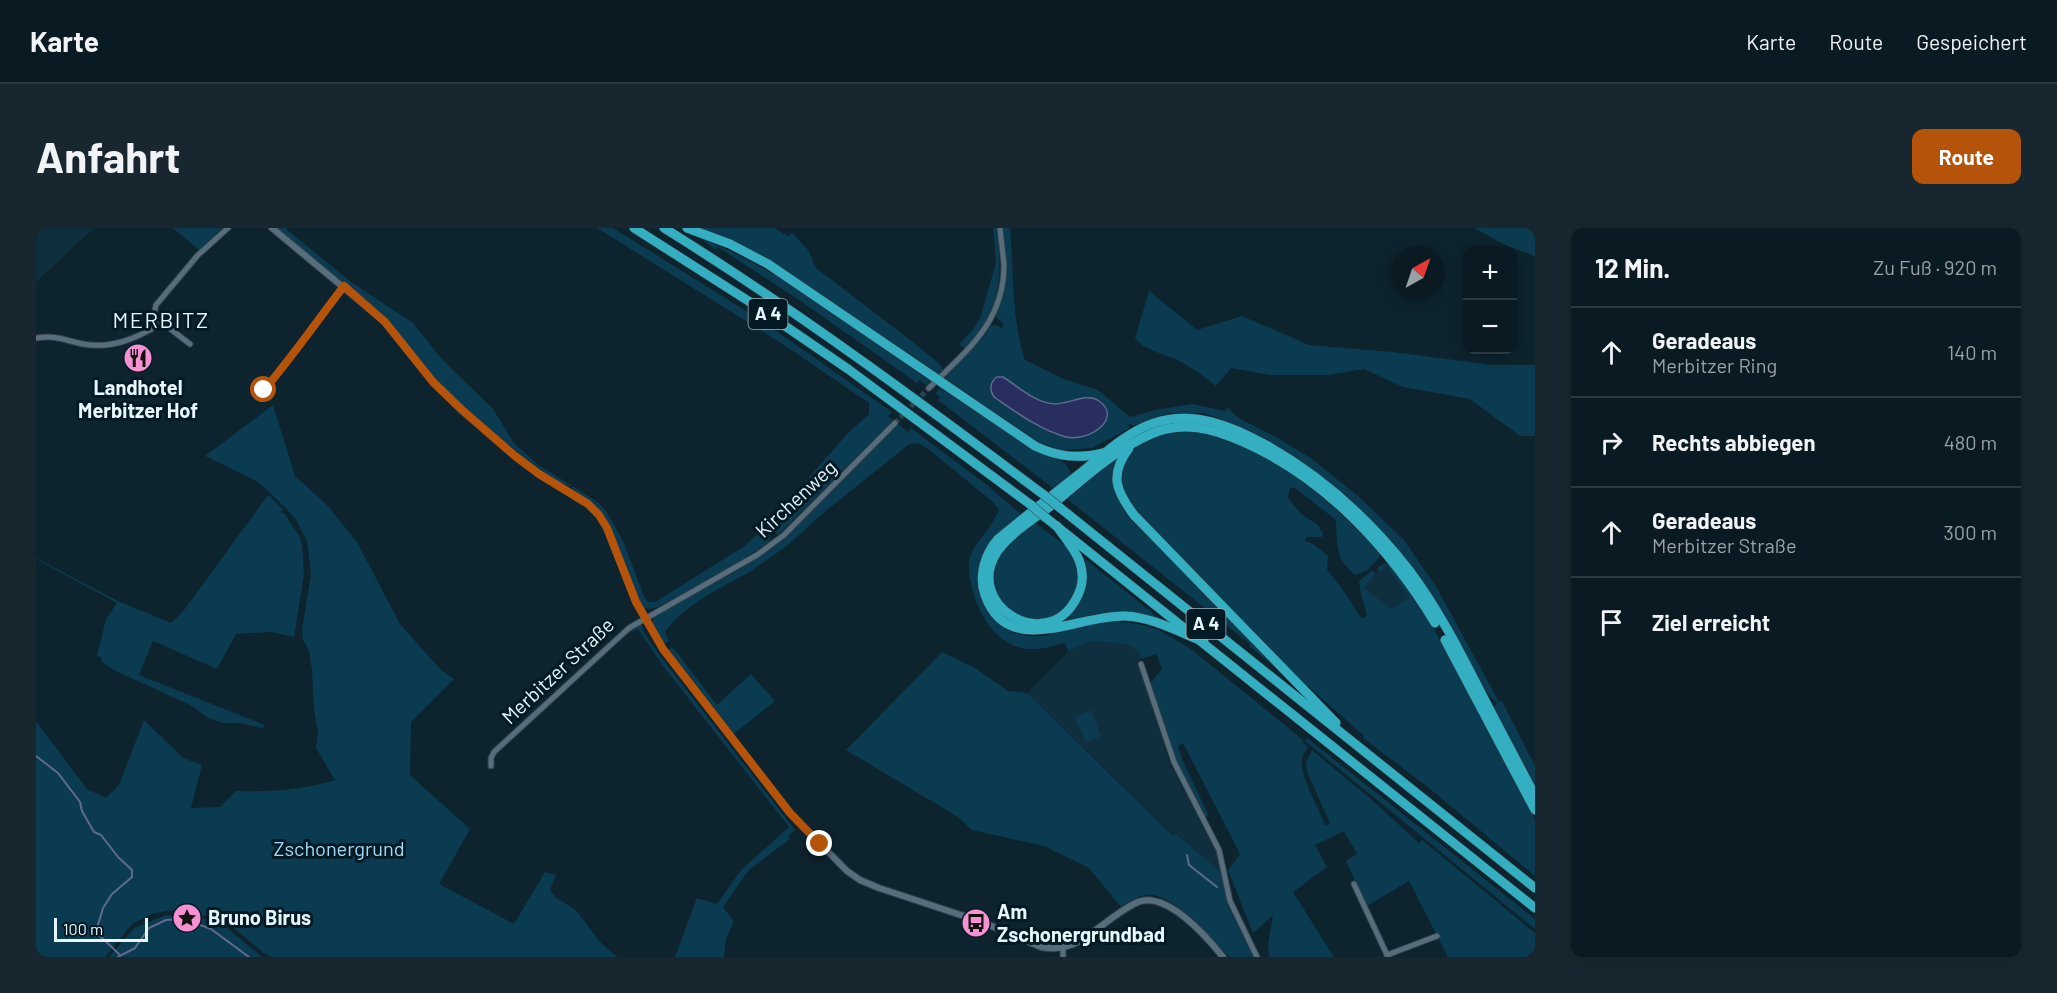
<!DOCTYPE html>
<html lang="de">
<head>
<meta charset="utf-8">
<style>
  :root { --surface:#0a1a22; --page:#18272f; --text:#f1f3f6; --muted:#99a1a5; --line:#2a3840; --accent:#b45309 }
  body { margin:0; font-family:Barlow,sans-serif; background:var(--page); color:var(--text) }
  .controls { position:absolute; right:18px; top:18px; display:grid; overflow:hidden; border-radius:12px; box-shadow:0 3px 15px #0003 }
  .controls button { width:54px; height:54px; display:grid; place-items:center; padding:0; border:0; border-bottom:2px solid var(--line); background:var(--surface); color:var(--text); font:30px sans-serif }
  .compass { position:absolute; left:1355px; top:18px; width:54px; height:54px; border-radius:50%; background:var(--surface); box-shadow:0 3px 15px #0003; rotate:40deg }
  .scale { position:absolute; left:18px; bottom:15px; width:94px; box-sizing:border-box; padding-left:6px; border:3px solid #e7f5fc; border-top:0; font-size:16px; line-height:21px; white-space:nowrap; color:#e7f5fc; -webkit-text-stroke:4px #041a24; paint-order:stroke }
  .stop { position:absolute; width:18px; height:18px; margin:-14px; border:4px solid #b45309; border-radius:50%; background:#fff }
  .stop.end { background:#b45309; border-color:#fff; box-shadow:0 2px 6px #0008 }
  .list { margin:0; padding:0; list-style:none }
  h2 { display:flex; justify-content:space-between; align-items:center; height:78px; margin:0; padding:0 24px; font-size:26px }
  h2 small { font-size:20px; font-weight:400; color:var(--muted) }
  .list li { display:grid; grid-template-columns:39px 1fr auto; gap:18px; align-items:center; box-sizing:border-box; height:90px; padding:0 24px; border-top:2px solid var(--line) }
  .list b { display:block; font-size:22px; white-space:nowrap }
  .list p { margin:0; font-size:20px; white-space:nowrap; color:var(--muted) }
  .list em { font-size:20px; font-style:normal; color:var(--muted) }
  .icon { flex:none; width:33px; height:33px; fill:none; stroke:currentColor; stroke-width:2; stroke-linecap:round; stroke-linejoin:round }
  .map { position:relative; flex:none; width:1499px; height:729px; overflow:hidden; border-radius:12px }
  header { display:flex; align-items:center; gap:36px; box-sizing:border-box; height:84px; padding:0 30px; background:var(--surface); border-bottom:2px solid var(--line) }
  header strong { font-size:28px }
  nav { display:flex; gap:33px; margin-inline-start:auto; font-size:21px }
  .intro { display:flex; align-items:center; justify-content:space-between; box-sizing:border-box; height:144px; padding:0 36px }
  h1 { margin:0; font-size:42px }
  .button { padding:15px 27px; border-radius:12px; background:var(--accent); color:#fff; font-size:21px; font-weight:700 }
  main { display:flex; gap:36px; padding:0 36px }
  aside { flex:1; background:var(--surface); border-radius:12px; box-shadow:0 3px 15px #0003 }
  .map>svg:first-child { display:block }
  .built { fill:#102f3e }
  .green { fill:#0b3b50 }
  .water { fill:#282e5f; stroke:#616a8e; stroke-width:1.5 }
  .lines { fill:none; stroke-linecap:round; stroke-linejoin:round }
  .stream { stroke:#616a8e; stroke-width:2 }
  .minor-tunnel { stroke:#2e424d; stroke-width:5; stroke-dasharray:5 2.5; stroke-linecap:butt }
  .minor-casing { stroke:#333f49; stroke-width:7 }
  .tertiary-casing { stroke:#333f49; stroke-width:8 }
  .motorway-casing { stroke:#333f49; stroke-width:10 }
  .minor { stroke:#566e7b; stroke-width:5 }
  .tertiary { stroke:#566e7b; stroke-width:6 }
  .motorway { stroke:#34aec1; stroke-width:9 }
  .motorway-bridge-casing { stroke:#333f49; stroke-width:10; stroke-linecap:butt }
  .motorway-bridge { stroke:#34aec1; stroke-width:9 }
  .route { stroke:#b45309; stroke-width:8 }
  .labels { text-anchor:middle; stroke-width:6; stroke-linejoin:round; paint-order:stroke }
  .shield { fill:#041a24; stroke:#a3b3bb; stroke-width:1.5 }
  .shield-label { font-size:18px; font-weight:bold; fill:#e7f5fc }
  .poi-label { font-size:20px; font-weight:bold; fill:#e7f5fc; stroke:#041a24; text-anchor:start }
  .street-label { font-size:20px; fill:#e7f5fc; stroke:#041a24 }
  .park-label { font-size:20px; fill:#a1d9f6; stroke:#041a24 }
  .quarter-label { font-size:22px; letter-spacing:1.5px; fill:#e7f5fc; stroke:#041a24 }
</style>
</head>
<body>
<header>
<strong>Karte</strong>
<nav><a>Karte</a><a>Route</a><a>Gespeichert</a></nav>
</header>
<div class="intro"><h1>Anfahrt</h1><a class="button">Route</a></div>
<main>
<div class="map">
<svg width="1499" height="729" viewBox="0 0 1499 729">
  <rect width="100%" height="100%" fill="#0d232e"/>
  <!-- built -->
  <g class="built">
    <polygon points="0,0 58,0 0,54"/>
    <polygon points="1350,337 1375,370 1355,382 1327,360 1336,347 1344,343 1345,340"/>
    <polygon points="1060,413 1094,417 1103,424 1105,431 1101,433 1134,536 1181,623 1185,644 1140,606 1138,608 991,465 1033,423 1051,414"/>
  </g>
  <!-- green -->
  <g class="green">
    <polygon points="137,0 186,0 163,22"/>
    <polygon points="241,0 249,0 315,54 377,95 405,130 457,181 478,215 501,236 563,275 572,286 587,313 608,368 612,374 619,374 707,319 729,300 811,206 833,186 833,175 751,119 561,0 577,0 723,91 856,184 852,188 857,192 742,307 739,305 743,298 741,296 734,304 734,313 699,337 622,379 613,381 608,380 603,372 570,293 561,280 536,263 536,259 529,256 528,258 486,228 429,180 398,151 351,92"/>
    <polygon points="658,0 738,0 752,8 756,5 773,23 779,39 878,115 905,137 907,143 903,146 734,32"/>
    <path d="M 957,0 L 961,0 C 966,53 966,78 930,120 L 923,117 L 938,100 L 945,88 L 960,34 Z"/>
    <path d="M 967,0 L 974,0 C 978,45 975,89 989,132 L 1025,150 L 1062,162 L 1094,189 L 1119,182 L 1156,176 L 1189,183 L 1192,180 L 1201,189 L 1242,210 L 1276,231 L 1322,268 L 1368,312 L 1401,360 L 1463,474 L 1466,473 L 1499,538 L 1499,561 L 1465,496 L 1458,478 L 1461,475 L 1449,464 L 1413,398 L 1264,233 L 1220,207 L 1185,191 L 1167,185 L 1135,185 L 1119,189 L 1097,198 L 1095,196 L 1092,197 L 1094,200 L 1056,220 L 1025,222 L 1002,214 L 909,150 L 949,107 L 955,97 L 960,97 L 965,100 L 968,97 L 960,89 C 971,59 970,31 967,0 Z"/>
    <polygon points="1438,0 1499,0 1499,28 1471,18"/>
    <path d="M 664,10 C 750,44 819,101 894,153 L 890,157 L 884,152 L 881,155 L 766,74 L 682,19 L 680,22 Z"/>
    <path d="M 1113,63 L 1161,102 L 1206,88 L 1273,117 L 1357,124 L 1457,137 L 1499,137 L 1499,208 L 1484,208 L 1434,171 L 1367,159 L 1328,141 L 1293,147 L 1234,147 L 1195,140 L 1180,158 C 1169,149 1158,141 1145,134 C 1129,125 1110,124 1099,110 Z"/>
    <path d="M 904,160 L 1007,226 C 1020,231 1034,233 1035,249 L 1018,261 L 902,172 L 904,169 L 899,165 Z"/>
    <path d="M 237,177 L 259,248 L 291,277 L 321,314 L 364,396 L 405,442 L 418,451 L 375,494 L 374,547 L 434,601 L 403,656 L 478,696 L 509,644 L 520,647 L 514,662 L 519,669 L 540,682 L 564,714 L 581,729 L 236,729 L 229,726 L 192,695 L 148,682 L 129,683 L 116,686 L 96,696 L 69,729 L 0,729 L 0,493 L 51,561 L 70,570 L 83,557 L 108,492 L 147,530 L 166,537 L 155,580 L 184,579 L 200,563 C 234,564 267,562 299,552 L 280,520 L 282,504 L 278,482 L 276,442 L 273,422 L 267,412 L 266,401 L 275,347 L 271,313 L 260,292 L 250,280 L 222,254 L 169,228 Z"/>
    <path d="M 862,196 L 872,204 L 875,200 L 951,257 L 986,287 L 960,309 L 946,367 L 980,403 L 974,404 L 993,408 L 1009,408 L 1059,395 L 1077,393 L 1102,396 L 1121,401 L 1155,421 L 1266,511 L 1268,516 L 1272,519 C 1269,524 1266,527 1266,533 C 1265,550 1283,581 1290,598 L 1294,595 L 1271,544 L 1270,534 L 1276,522 L 1336,572 L 1383,615 L 1386,612 L 1499,705 L 1499,729 L 1412,729 L 1373,653 L 1331,678 L 1310,633 L 1321,626 L 1308,603 L 1279,617 L 1291,639 L 1257,664 L 1298,729 L 1233,729 L 1232,717 L 1237,687 L 1217,705 L 1192,642 L 1204,626 L 1147,515 L 1142,518 L 1146,531 L 1172,586 L 1170,591 L 1140,535 L 1114,456 L 1126,441 L 1120,426 L 1105,431 L 1103,424 L 1094,417 L 1060,413 L 1051,414 L 1033,423 L 1028,415 C 1019,417 1010,421 1001,421 C 969,424 948,397 939,370 C 935,358 931,341 934,329 C 938,316 947,309 954,298 C 958,293 960,287 963,282 L 958,275 L 891,220 C 884,216 880,214 872,217 L 786,286 L 751,318 L 715,343 L 673,366 L 654,379 L 638,393 L 629,404 L 633,413 L 628,416 C 622,407 612,397 619,387 L 699,344 L 737,320 Z"/>
    <path d="M 1146,202 C 1213,207 1275,256 1321,301 C 1329,309 1342,318 1344,329 L 1331,342 L 1319,347 C 1299,331 1301,316 1300,292 L 1259,260 L 1254,260 L 1252,270 L 1265,286 L 1282,297 L 1287,306 L 1286,309 L 1270,309 L 1269,313 L 1277,316 L 1292,328 L 1291,341 L 1312,369 L 1324,389 L 1329,390 L 1331,386 C 1327,375 1324,363 1323,353 L 1337,342 L 1339,346 L 1328,360 L 1355,381 L 1374,370 L 1350,337 L 1343,344 L 1341,340 L 1349,335 L 1356,339 L 1399,403 L 1499,591 L 1499,648 L 1393,560 L 1327,510 L 1328,508 L 1255,443 L 1089,271 L 1084,243 L 1094,223 L 1109,212 L 1130,205 Z"/>
    <polygon points="1082,228 1083,230 1079,263 1252,450 1213,418 1214,416 1030,270"/>
    <polygon points="232,267 247,281 245,284 249,286 265,311 267,328 268,347 258,409 235,404 200,406 181,441 117,413 103,447 229,497 227,500 204,495 187,495 172,490 156,478 78,442 65,433 66,430 61,428 70,391 81,375 0,331 0,330 82,373 135,395 148,382"/>
    <polygon points="998,294 1032,320 1040,333 1044,353 1032,379 1010,392 987,391 962,373 956,350 967,320"/>
    <polygon points="1044,327 1128,394 1083,384 1064,385 1018,396 1040,378"/>
    <polygon points="605,395 607,403 622,425 759,602 752,608 754,611 712,643 687,679 698,694 690,711 688,729 639,729 661,670 681,676 706,641 753,599 627,438 602,401 593,405 577,419 477,508 594,401"/>
    <polygon points="636,418 681,477 715,446 739,473 698,506 633,422"/>
    <path d="M 906,424 L 939,440 L 972,463 L 991,465 L 1137,608 L 1140,606 L 1185,644 L 1191,676 L 1217,729 L 1193,729 C 1177,711 1137,664 1111,667 C 1101,668 1093,674 1085,679 L 1053,640 L 1008,618 L 936,602 L 922,589 L 810,522 Z"/>
    <polygon points="1055,482 1065,508 1050,514 1039,489"/>
    <polygon points="1270,509 1499,691 1499,701 1270,514"/>
    <polygon points="130,687 170,691 191,700 226,729 73,729 98,700"/>
  </g>
  <!-- water -->
  <path class="water" d="M 961,149 L 967,149 C 983,159 999,175 1019,176 C 1033,176 1051,164 1063,173 C 1087,190 1054,214 1030,209 C 1004,202 980,184 958,169 C 953,162 954,154 961,149 Z"/>
  <g class="lines">
    <!-- stream -->
    <g class="stream">
      <polyline points="0,528 22,545 44,574 46,583 58,604 65,607 82,629 96,642 96,649 76,666 67,680 61,700 62,706 84,727"/>
      <polyline points="1151,627 1153,637 1181,659"/>
      <polyline points="82,729 99,720 113,700 130,692 148,691 175,701 213,729"/>
    </g>
    <!-- minor-tunnel -->
    <polyline class="minor-tunnel" points="859,195 893,160"/>
    <!-- minor casing -->
    <g class="minor-casing">
      <g id="minor">
        <path d="M 0,110 C 22,107 27,112 47,116 C 75,121 100,111 124,96"/>
        <path d="M 154,116 C 147,111 140,105 133,100 C 123,94 116,90 120,77 L 162,27 L 192,0"/>
        <path d="M 893,160 C 930,123 968,95 968,37 C 967,25 965,12 964,0"/>
        <path d="M 228,162 C 256,129 281,93 308,58"/>
        <polyline points="1105,436 1138,534 1183,622 1194,673 1221,729"/>
        <polyline points="455,538 455,530 458,524 593,400 721,327 748,307 859,195"/>
        <polyline points="1318,656 1352,729"/>
        <polyline points="1351,727 1401,708"/>
        <polyline points="1027,729 1027,721"/>
      </g>
    </g>
    <!-- tertiary casing -->
    <g class="tertiary-casing">
      <path id="tertiary" d="M 236,0 L 349,94 L 397,154 L 426,182 L 479,228 L 503,246 L 552,276 L 563,287 L 571,300 L 600,374 L 627,421 L 754,585 L 811,643 L 824,652 L 843,660 L 946,694 L 1005,719 C 1026,723 1039,717 1056,705 C 1071,694 1086,681 1102,674 C 1131,663 1171,709 1187,729"/>
    </g>
    <!-- motorway casing -->
    <g class="motorway-casing">
      <g id="motorway">
        <polyline points="598,0 714,74 812,141 995,277"/>
        <path d="M 628,0 C 760,82 884,174 1008,267"/>
        <polyline points="651,0 694,16 732,36 898,149"/>
        <path d="M 908,156 L 999,218 C 1022,229 1042,231 1067,225"/>
        <path d="M 1093,220 C 1073,247 1080,263 1098,287 L 1300,495"/>
        <polyline points="1023,279 1499,660"/>
        <polyline points="1009,289 1499,680"/>
        <path d="M 1021,298 C 1028,309 1038,320 1043,332 C 1048,345 1047,359 1040,371 C 1010,427 927,377 961,324 C 974,305 998,291 1016,277 C 1047,251 1078,222 1115,206 C 1146,192 1178,201 1207,214 C 1288,249 1354,320 1399,395"/>
        <polyline points="1409,412 1499,582"/>
        <path d="M 1168,414 C 1143,404 1116,389 1089,388 C 1043,386 972,432 949,367 C 942,347 949,326 962,311 C 990,288 1019,265 1047,243 C 1069,225 1091,204 1118,195 C 1158,182 1196,198 1230,217 C 1285,248 1334,292 1373,342 C 1401,379 1423,422 1444,463 C 1462,498 1481,533 1499,568"/>
      </g>
    </g>
    <!-- minor -->
    <use href="#minor" class="minor"/>
    <!-- tertiary -->
    <use href="#tertiary" class="tertiary"/>
    <!-- motorway -->
    <use href="#motorway" class="motorway"/>
    <!-- motorway-bridge casing -->
    <g class="motorway-bridge-casing">
      <g id="motorway-bridge">
        <polyline points="898,149 908,156"/>
        <polyline points="1008,267 1023,279"/>
        <polyline points="995,277 1009,289"/>
      </g>
    </g>
    <!-- motorway-bridge -->
    <use href="#motorway-bridge" class="motorway-bridge"/>
  </g>
  <g class="lines">
    <!-- route -->
    <path class="route" d="M 228,162 C 256,129 281,93 308,58 L 349,94 L 397,154 L 426,182 L 479,228 L 503,246 L 552,276 L 563,287 L 571,300 L 600,374 L 627,421 L 754,585 L 784,616"/>
  </g>
  <!-- icons -->
  <defs>
    <g id="restaurant-disc" transform="scale(1.5)"><circle r="9.5" fill="#f591d2" stroke="#041a24"/><path d="M-5-6h1v4h1v-4h1v4h1v-4h1v5L-1.5 .5V6h-2V.5L-5-1ZM5-6V6H3V1.5H1.5Q1.5-4 5-6Z" fill="#111"/></g>
    <g id="sight-disc" transform="scale(1.5)"><circle r="9.5" fill="#f591d2" stroke="#041a24"/><path d="M0-6L1.8-2.2L6-1.7L2.9 1.2L3.7 5.4L0 3.3L-3.7 5.4L-2.9 1.2L-6-1.7L-1.8-2.2Z" fill="#111"/></g>
    <g id="bus-disc" transform="scale(1.5)"><circle r="9.5" fill="#f591d2" stroke="#041a24"/><path d="M-5-6H5V4H4V6H2V4H-2V6H-4V4H-5ZM-3.5-4V0h7V-4ZM-3.5 1.2v1.5H-2V1.2ZM2 1.2v1.5H3.5V1.2Z" fill="#111"/></g>
  </defs>
  <g fill-rule="evenodd">
    <use href="#restaurant-disc" x="102" y="130"/>
    <use href="#sight-disc" x="151" y="690"/>
    <use href="#bus-disc" x="940" y="695"/>
  </g>
  <g class="labels">
    <!-- shield labels -->
    <g class="shield">
      <rect x="712.5" y="71" width="39" height="30" rx="4.5"/>
      <rect x="1150.5" y="381" width="39" height="30" rx="4.5"/>
    </g>
    <g class="shield-label">
      <text x="732" y="92">A 4</text>
      <text x="1170" y="402">A 4</text>
    </g>
    <!-- poi labels -->
    <g class="poi-label">
      <text x="102" y="167" text-anchor="middle">Landhotel<tspan x="102" dy="23">Merbitzer Hof</tspan></text>
      <text x="961" y="691">Am<tspan x="961" dy="23">Zschonergrundbad</tspan></text>
      <text x="172" y="697">Bruno Birus</text>
    </g>
    <!-- street labels -->
    <g class="street-label">
      <text transform="translate(760 271) rotate(-43)" y="7">Kirchenweg</text>
      <text transform="translate(522 443) rotate(-43)" y="7">Merbitzer Straße</text>
    </g>
    <!-- park labels -->
    <g class="park-label">
      <text x="303" y="628">Zschonergrund</text>
    </g>
    <!-- quarter labels -->
    <g class="quarter-label">
      <text x="125" y="100">MERBITZ</text>
    </g>
  </g>
</svg>
<div class="controls">
<button>+</button>
<button>−</button>
</div>
<svg class="compass" viewBox="-18 -18 36 36"><path d="M0-13l5 13h-10z" fill="#e53935"/><path d="M0 13l5-13h-10z" fill="#99a1a5"/></svg>
<div class="scale">100 m</div>
<div class="stop" style="left:228px;top:162px"></div>
<div class="stop end" style="left:784px;top:616px"></div>
</div>
<aside>
<h2>12 Min.<small>Zu Fuß · 920 m</small></h2>
<ul class="list">
<li><svg class="icon" aria-label="ahead" viewBox="0 0 24 24"><path d="M12 20V5M6 11l6-6 6 6"/></svg><div><b>Geradeaus</b><p>Merbitzer Ring</p></div><em>140 m</em></li>
<li><svg class="icon" aria-label="right" viewBox="0 0 24 24"><path d="M7 20v-9h11M14 6l5 5-5 5"/></svg><div><b>Rechts abbiegen</b></div><em>480 m</em></li>
<li><svg class="icon" aria-label="ahead" viewBox="0 0 24 24"><path d="M12 20V5M6 11l6-6 6 6"/></svg><div><b>Geradeaus</b><p>Merbitzer Straße</p></div><em>300 m</em></li>
<li><svg class="icon" aria-label="arrive" viewBox="0 0 24 24"><path d="M6 21V4h12l-3 4 3 4H6"/></svg><div><b>Ziel erreicht</b></div></li>
</ul>
</aside>
</main>
</body>
</html>
